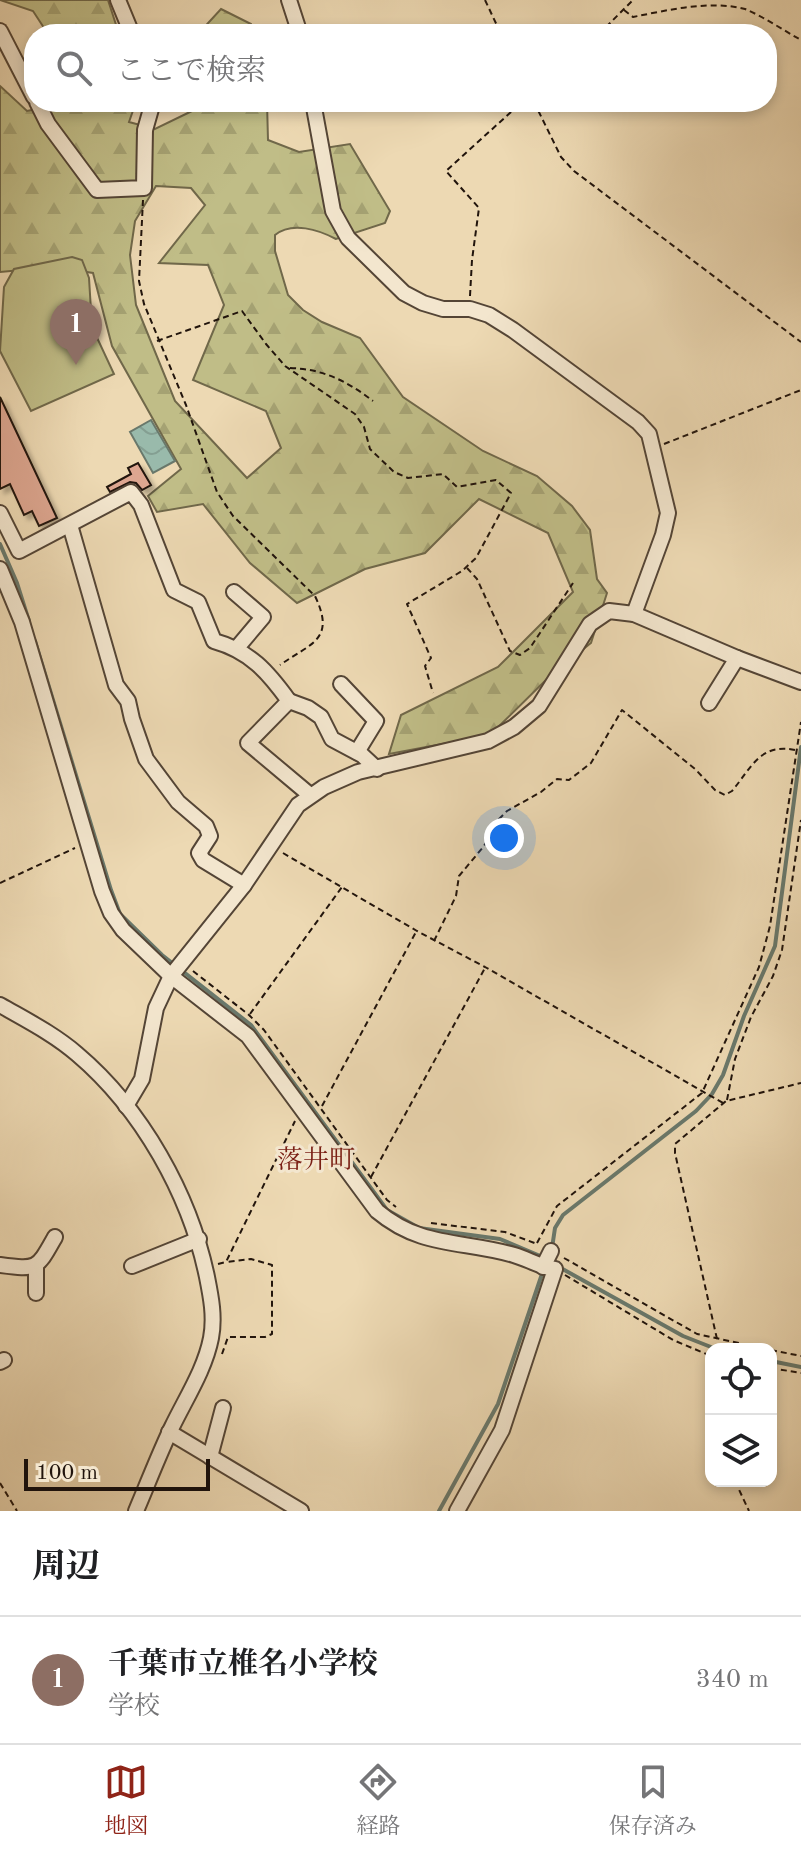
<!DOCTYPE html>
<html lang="ja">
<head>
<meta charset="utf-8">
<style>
  :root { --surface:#fff; --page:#f6f6f6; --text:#202124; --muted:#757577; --line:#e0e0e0; --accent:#8f2418 }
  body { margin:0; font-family:"Old Standard TT","Noto Serif JP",serif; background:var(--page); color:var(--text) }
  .controls { position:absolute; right:24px; bottom:24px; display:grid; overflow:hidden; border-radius:16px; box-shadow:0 4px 12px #0003 }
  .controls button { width:72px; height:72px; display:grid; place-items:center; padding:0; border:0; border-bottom:2px solid var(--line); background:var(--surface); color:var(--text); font:40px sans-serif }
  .scale { position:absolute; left:24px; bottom:20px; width:186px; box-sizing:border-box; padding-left:8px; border:4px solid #21140c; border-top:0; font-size:22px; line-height:28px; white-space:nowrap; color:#21140c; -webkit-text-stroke:6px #f3e6ce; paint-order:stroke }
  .you { position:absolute; left:504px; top:838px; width:28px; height:28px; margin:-20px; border:6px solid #fff; border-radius:50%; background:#1a73e8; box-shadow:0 0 0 12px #1a73e833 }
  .badge { display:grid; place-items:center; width:52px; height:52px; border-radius:50%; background:var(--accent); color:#fff; font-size:26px; font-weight:700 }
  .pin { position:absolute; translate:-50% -66px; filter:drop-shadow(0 2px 4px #0008) }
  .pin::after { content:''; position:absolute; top:42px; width:28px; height:24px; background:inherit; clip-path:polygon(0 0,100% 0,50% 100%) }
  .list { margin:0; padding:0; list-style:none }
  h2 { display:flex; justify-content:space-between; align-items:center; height:104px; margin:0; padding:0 32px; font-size:34px }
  h2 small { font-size:26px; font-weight:400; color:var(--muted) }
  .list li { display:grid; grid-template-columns:52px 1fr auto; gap:24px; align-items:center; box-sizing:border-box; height:128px; padding:0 32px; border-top:2px solid var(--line) }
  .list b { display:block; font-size:30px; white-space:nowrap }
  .list p { margin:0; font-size:26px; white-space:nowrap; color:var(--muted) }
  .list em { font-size:26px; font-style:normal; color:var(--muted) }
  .icon { flex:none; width:44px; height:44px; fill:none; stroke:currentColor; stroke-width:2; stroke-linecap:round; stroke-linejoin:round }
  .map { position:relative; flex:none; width:801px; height:1511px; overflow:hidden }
  .search { position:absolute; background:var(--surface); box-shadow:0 4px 12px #0003; left:24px; right:24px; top:24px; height:88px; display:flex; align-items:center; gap:20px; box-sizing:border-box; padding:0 28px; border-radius:32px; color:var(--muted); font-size:30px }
  .sheet { height:232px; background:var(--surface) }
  nav { display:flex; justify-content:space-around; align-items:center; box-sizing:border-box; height:112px; border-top:2px solid var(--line); background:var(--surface); font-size:22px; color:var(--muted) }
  nav a { display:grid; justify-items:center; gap:4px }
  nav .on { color:var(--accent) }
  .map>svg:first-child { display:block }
  .forest { fill:url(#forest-firs); stroke:#70684a; stroke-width:2; fill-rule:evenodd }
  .pitch { fill:#c0bd87; stroke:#70684a; stroke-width:2 }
  .water { fill:url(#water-waves); stroke:#69786b; stroke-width:2 }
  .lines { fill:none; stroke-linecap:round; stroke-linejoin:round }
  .stream { stroke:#69786b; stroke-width:4 }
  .building { fill:#dda690; stroke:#21140c; stroke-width:2; filter:url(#shadow) }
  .minor-casing { stroke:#544536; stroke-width:18 }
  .path { stroke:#21140c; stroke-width:2; stroke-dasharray:6 4; stroke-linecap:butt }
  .minor { stroke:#f3e6ce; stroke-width:14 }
  .labels { text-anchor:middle; stroke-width:6; stroke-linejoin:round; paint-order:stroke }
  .neighbourhood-label { font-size:26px; fill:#7a1f14; stroke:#f3e6ce }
</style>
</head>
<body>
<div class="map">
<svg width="801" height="1511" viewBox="0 0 801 1511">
  <defs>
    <pattern id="forest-firs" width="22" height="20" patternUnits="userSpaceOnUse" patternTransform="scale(2)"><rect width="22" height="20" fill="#c0bd87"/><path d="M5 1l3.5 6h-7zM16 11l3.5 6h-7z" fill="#a5a273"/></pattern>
    <pattern id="water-waves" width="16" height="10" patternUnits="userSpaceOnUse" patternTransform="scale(2)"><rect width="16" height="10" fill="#99baab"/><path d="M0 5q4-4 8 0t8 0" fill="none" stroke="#849f92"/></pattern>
    <filter id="shadow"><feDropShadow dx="4.5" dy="4.5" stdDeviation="2" flood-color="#0004"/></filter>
  </defs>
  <rect width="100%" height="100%" fill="#edd9b3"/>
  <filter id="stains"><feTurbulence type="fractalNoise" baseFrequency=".0025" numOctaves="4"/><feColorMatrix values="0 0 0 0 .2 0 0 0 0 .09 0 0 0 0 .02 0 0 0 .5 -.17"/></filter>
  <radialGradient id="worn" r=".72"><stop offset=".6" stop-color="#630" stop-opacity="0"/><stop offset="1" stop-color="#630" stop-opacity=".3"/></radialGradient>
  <!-- forest -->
  <g class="forest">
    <polygon points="0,0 108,0 119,34 48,34 33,11"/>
    <polygon points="221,9 251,24 254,34 198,34"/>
    <path d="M 0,86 L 27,111 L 50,106 L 49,102 L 136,102 L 129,122 L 155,129 L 192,111 L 193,102 L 267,102 L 268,140 L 299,152 L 350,144 L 390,211 L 385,223 L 336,239 C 319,230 292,221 275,235 L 275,251 L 288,295 L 303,310 L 322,322 L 360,338 L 403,397 L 483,451 L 537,476 L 572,506 L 590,530 L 597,579 L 607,593 L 591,643 L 550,676 L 490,735 L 389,754 L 401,715 L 498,667 L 573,592 L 548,533 L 479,499 L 425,553 L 365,569 L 297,603 L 250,563 L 203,504 L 157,512 L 148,496 L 181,469 L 112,346 L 93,273 L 54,267 L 0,272 ZM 156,186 L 191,188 L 205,205 L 159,263 L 208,265 L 224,305 L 193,380 L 266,411 L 281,448 L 247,478 L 175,401 L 136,305 L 130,255 L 135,221 Z"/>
  </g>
  <!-- pitch -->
  <polygon class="pitch" points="72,257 82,260 89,278 92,327 114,374 31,411 0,351 4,287 14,269"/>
  <!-- water -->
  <polygon class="water" points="151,420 175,461 153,473 130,432"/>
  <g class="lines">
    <!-- stream -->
    <g class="stream">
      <polyline points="0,544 17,583 29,621"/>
      <polyline points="35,641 111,890 120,914 162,955 251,1025 387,1210 419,1228 500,1239 545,1258"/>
      <polyline points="552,1248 555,1228 563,1215 696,1111 712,1094 723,1075 744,1016 775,946 801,747"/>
      <polyline points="559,1267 683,1336 716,1349"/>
      <polyline points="771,1361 801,1367"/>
      <polyline points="439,1511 498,1404 543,1271"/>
    </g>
  </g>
  <!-- building -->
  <g class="building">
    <polygon points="0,397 57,518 39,526 32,511 24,515 10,484 0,489"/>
    <polygon points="138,463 151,485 142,490 136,483 130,482 110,492 107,487 131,474 128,468"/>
  </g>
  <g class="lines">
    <!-- minor casing -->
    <g class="minor-casing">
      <g id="minor">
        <polyline points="118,0 132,34"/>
        <polyline points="289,0 300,34"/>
        <polyline points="0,31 34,97"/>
        <polyline points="37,102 48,124 97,190 144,188 145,130 153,102"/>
        <polyline points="313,102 333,211 348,238 404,293 423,303 443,309 470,309 489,315 513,330 638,422 649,434 668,513 663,535 634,614"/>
        <path d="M 0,513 L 19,551 L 131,492 L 141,505 L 174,590 L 198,602 L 214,641 C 250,651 268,672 289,701 L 248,743 L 310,795"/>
        <polyline points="70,525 116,685 128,701 132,719 146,759 178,802 206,826 210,836 199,853 203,860 244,885"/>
        <path d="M 0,569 L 22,622 L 102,891 L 111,913 L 123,930 L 171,976 L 248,1036 L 377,1211 C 421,1248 462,1240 514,1255 C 528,1259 540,1267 555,1269 L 502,1430 L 457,1511"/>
        <polyline points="234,592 263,617 236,649"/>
        <polyline points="341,684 376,721 357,752"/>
        <polyline points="289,701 308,708 321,717 332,739 362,755 377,769"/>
        <polyline points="709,703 737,658"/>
        <path d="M 0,1005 C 26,1020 54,1034 77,1054 C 142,1109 190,1195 207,1277 C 211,1297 215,1317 211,1338 C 205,1369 186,1398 172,1427 C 159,1454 148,1483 136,1511"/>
        <polyline points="126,1106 142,1079 156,1008 171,976 244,885 298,805 324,787 358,772 488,741 514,727 539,706 590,624 609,611 634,614 737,658 801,682"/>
        <path d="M 0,1265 C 38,1270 37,1269 55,1237"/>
        <polyline points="132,1266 199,1239"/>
        <polyline points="543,1267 551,1251"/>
        <polyline points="36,1293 36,1266"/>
        <polyline points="0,1362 4,1360"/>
        <polyline points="169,1432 301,1511"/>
        <polyline points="210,1457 223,1408"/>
      </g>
    </g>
    <!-- path -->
    <g class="path">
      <polyline points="485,0 501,34"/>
      <path d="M 624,10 L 633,17 C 668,10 710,0 745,9 C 764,17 783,30 801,40"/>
      <polyline points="599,34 633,0"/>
      <polyline points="534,102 561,157 574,171 801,342"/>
      <path d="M 143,200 L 139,281 L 144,304 L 186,405 L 217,492 L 233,516 L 315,596 C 336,640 311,643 280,665"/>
      <polyline points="470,296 472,260 479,208 446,171 522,102"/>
      <polyline points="157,341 242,311 266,344 285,366 355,414 364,427 370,449 394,472 408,478 443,474 457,487 496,480 511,493 476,558 462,571 407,604 431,658 425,666 433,693"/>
      <path d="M 290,368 C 323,369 347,381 373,401"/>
      <polyline points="664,444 801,390"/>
      <polyline points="467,568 477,579 510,651 520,655 530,648 573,583"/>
      <polyline points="283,853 417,931 485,967 723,1103"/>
      <polyline points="0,883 75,848"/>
      <path d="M 434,941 L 456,896 L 459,876 L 484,846 L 498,820 L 507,811 L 541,792 L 557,779 L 569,780 L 591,763 L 622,710 L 695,769 L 715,790 L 725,795 L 732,791 C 752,767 760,743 795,750"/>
      <polyline points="193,971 249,1015 264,1030 387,1200 396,1207"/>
      <polyline points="250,1014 342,887"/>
      <polyline points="727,1100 735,1059 751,1017 773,976 782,950 801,820"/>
      <polyline points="322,1106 416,932"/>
      <polyline points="371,1177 485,968"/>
      <polyline points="431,1223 505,1232 537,1244"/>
      <polyline points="537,1243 557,1206 702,1093 759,967 770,926 801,722"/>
      <polyline points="564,1258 697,1334 766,1349"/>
      <polyline points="218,1264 226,1262 295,1121"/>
      <polyline points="565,1275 673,1340 711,1356"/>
      <polyline points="717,1339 675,1153 675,1144 726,1101 801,1083"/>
      <polyline points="771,1350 801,1356"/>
      <polyline points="222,1354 228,1337 265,1337 272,1334 272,1265 251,1259 226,1262"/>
      <polyline points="771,1368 801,1373"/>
      <polyline points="735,1481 749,1511"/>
      <polyline points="0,1483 17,1511"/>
    </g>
    <!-- minor -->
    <use href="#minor" class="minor"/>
  </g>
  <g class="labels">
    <!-- neighbourhood labels -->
    <g class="neighbourhood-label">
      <text x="316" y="1168">落井町</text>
    </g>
  </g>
  <rect width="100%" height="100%" filter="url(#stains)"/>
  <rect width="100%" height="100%" fill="url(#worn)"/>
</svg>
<div class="controls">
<button><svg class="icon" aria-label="locate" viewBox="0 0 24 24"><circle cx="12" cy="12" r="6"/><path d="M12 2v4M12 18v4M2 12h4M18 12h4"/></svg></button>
<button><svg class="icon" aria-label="layers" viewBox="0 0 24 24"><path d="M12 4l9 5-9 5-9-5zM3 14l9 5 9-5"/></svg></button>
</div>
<div class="scale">100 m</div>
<div class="you"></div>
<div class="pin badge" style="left:76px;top:365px;background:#8d6e63">1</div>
<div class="search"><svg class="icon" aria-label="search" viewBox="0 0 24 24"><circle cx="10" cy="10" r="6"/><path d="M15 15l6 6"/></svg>ここで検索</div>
</div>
<section class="sheet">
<h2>周辺<small></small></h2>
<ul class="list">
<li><span class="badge" style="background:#8d6e63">1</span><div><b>千葉市立椎名小学校</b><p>学校</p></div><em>340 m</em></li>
</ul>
</section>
<nav>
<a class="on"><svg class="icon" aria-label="map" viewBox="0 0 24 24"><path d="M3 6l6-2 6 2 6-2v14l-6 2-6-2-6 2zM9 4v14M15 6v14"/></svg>地図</a>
<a><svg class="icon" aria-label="directions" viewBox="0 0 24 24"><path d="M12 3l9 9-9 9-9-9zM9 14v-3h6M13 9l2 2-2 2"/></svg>経路</a>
<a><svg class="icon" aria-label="saved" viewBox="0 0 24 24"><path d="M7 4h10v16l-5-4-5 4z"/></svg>保存済み</a>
</nav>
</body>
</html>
